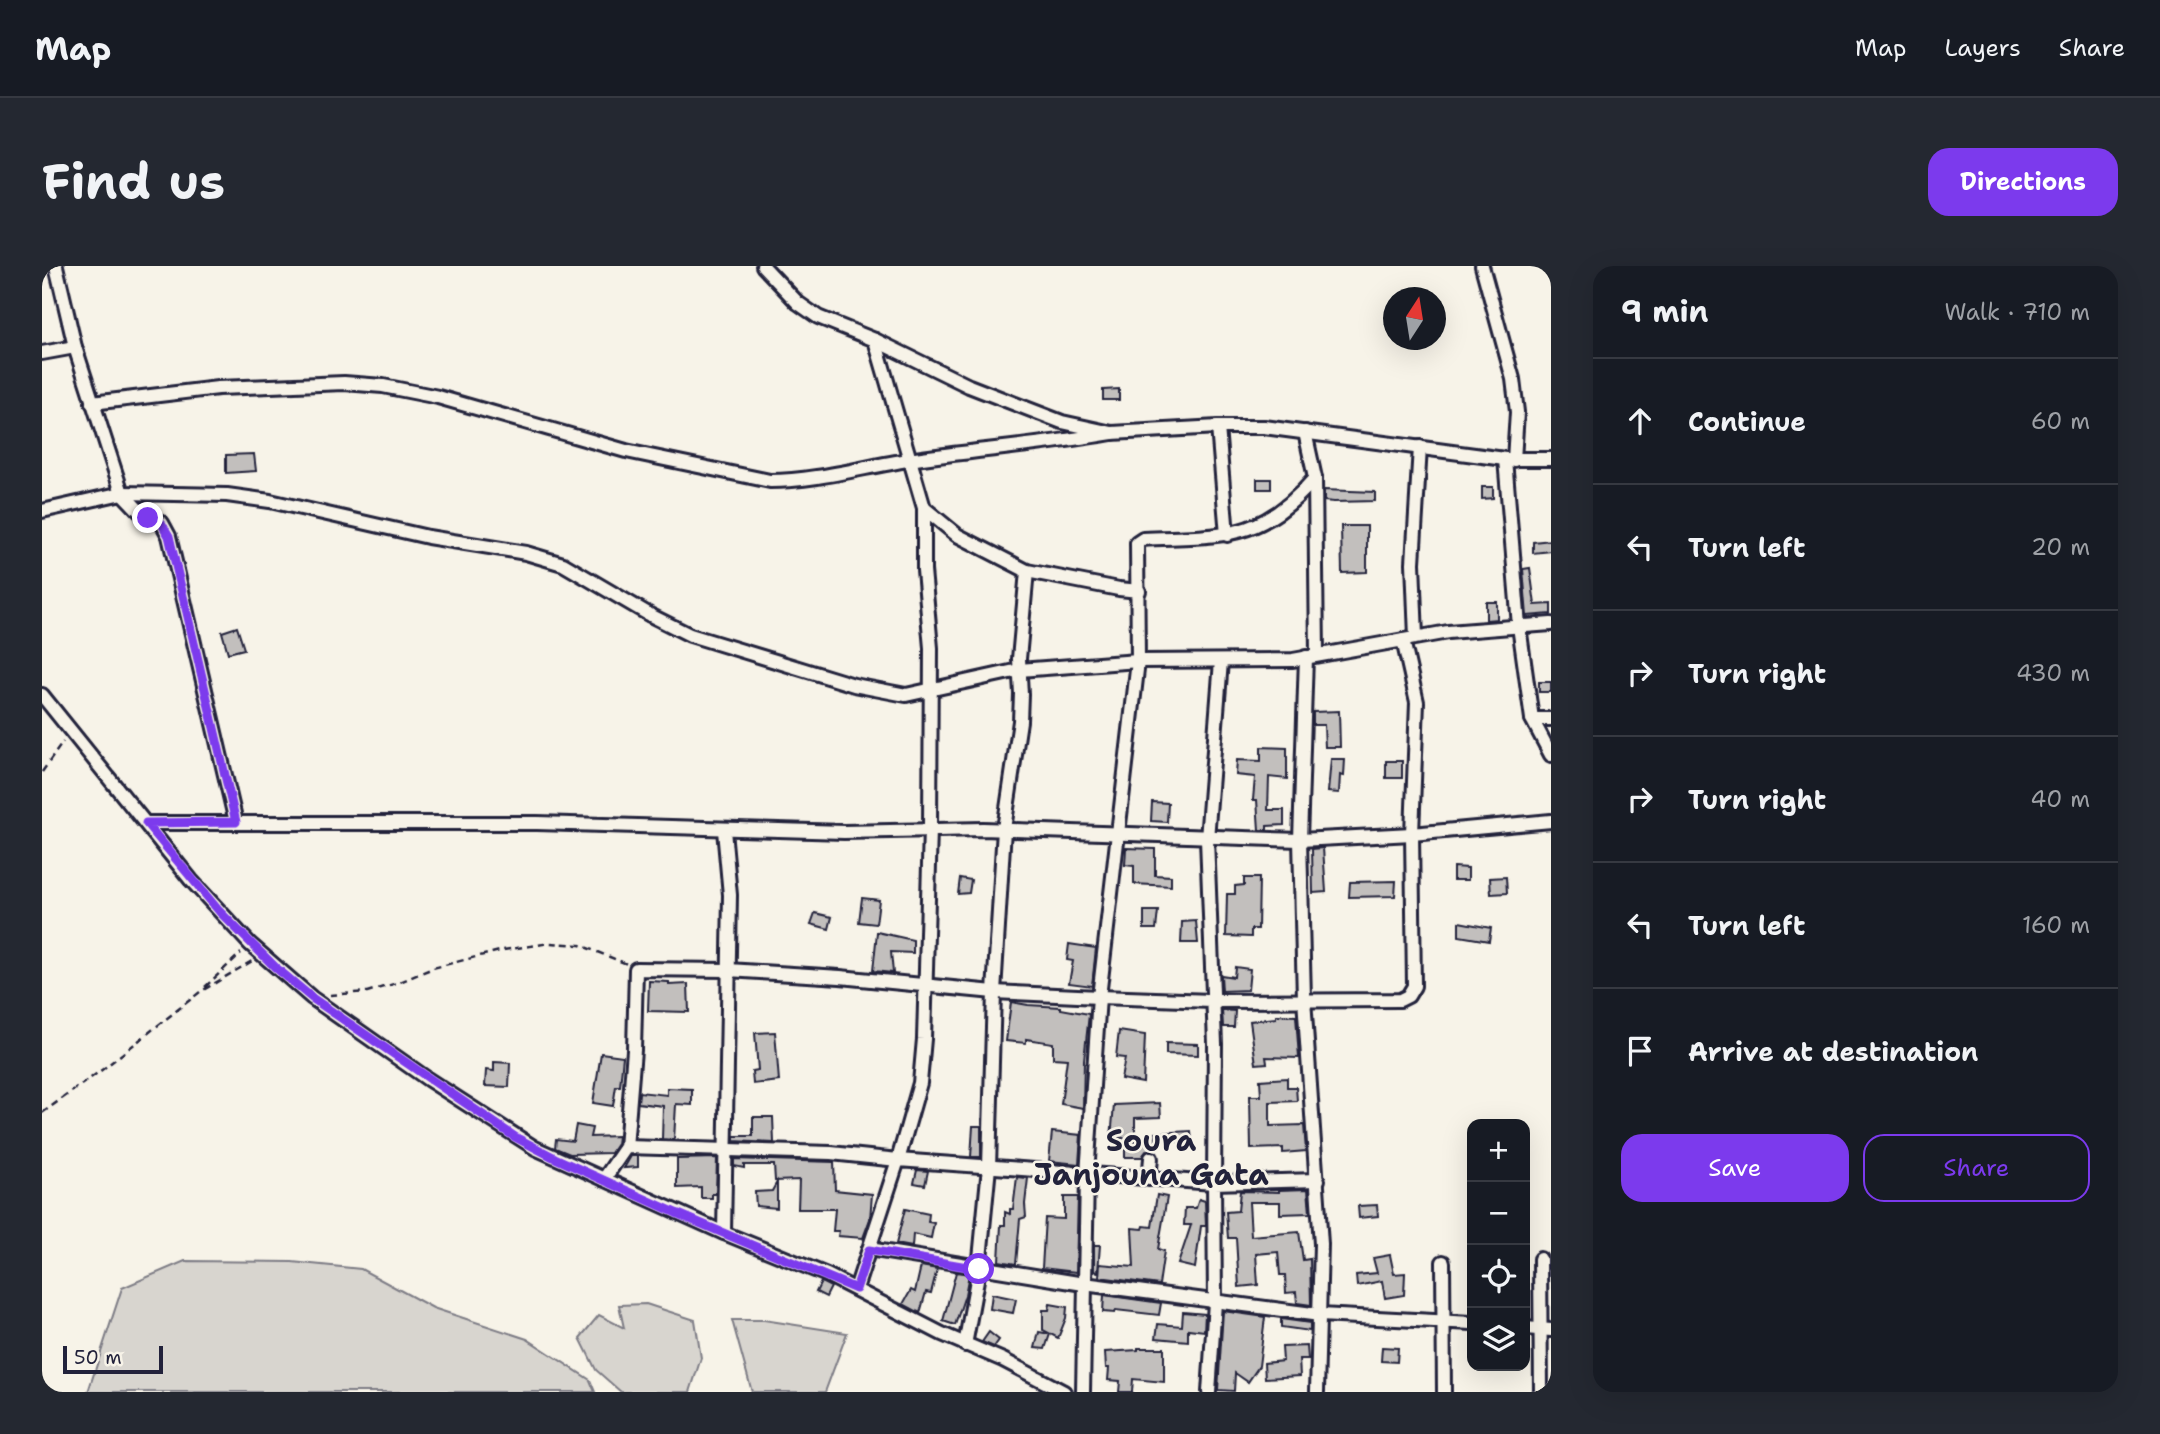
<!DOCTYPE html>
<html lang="en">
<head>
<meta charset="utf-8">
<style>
  :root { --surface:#171b24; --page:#242831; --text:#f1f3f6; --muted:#9ea1a6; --line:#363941; --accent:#7c3aed }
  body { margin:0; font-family:"Shantell Sans",sans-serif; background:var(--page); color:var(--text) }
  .controls { position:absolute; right:21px; bottom:21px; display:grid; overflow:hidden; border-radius:14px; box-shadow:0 7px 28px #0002 }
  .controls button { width:63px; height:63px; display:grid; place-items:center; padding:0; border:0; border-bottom:2px solid var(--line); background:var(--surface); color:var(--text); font:35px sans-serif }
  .compass { position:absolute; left:1341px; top:21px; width:63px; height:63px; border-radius:50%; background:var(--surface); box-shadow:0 7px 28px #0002; rotate:12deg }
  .scale { position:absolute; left:21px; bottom:18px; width:100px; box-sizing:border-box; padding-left:7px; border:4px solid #22223b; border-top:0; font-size:19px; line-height:24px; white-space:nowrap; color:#22223b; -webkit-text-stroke:5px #f7f3e8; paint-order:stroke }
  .stop { position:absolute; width:21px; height:21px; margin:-16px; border:5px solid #7c3aed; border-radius:50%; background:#fff }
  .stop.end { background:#7c3aed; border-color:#fff; box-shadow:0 2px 7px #0008 }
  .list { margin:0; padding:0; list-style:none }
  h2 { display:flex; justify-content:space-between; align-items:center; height:91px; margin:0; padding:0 28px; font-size:30px }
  h2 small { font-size:23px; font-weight:400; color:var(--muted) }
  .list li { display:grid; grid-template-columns:46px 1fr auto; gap:21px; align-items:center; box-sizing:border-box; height:126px; padding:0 28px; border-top:2px solid var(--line) }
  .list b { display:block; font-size:26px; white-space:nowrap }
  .list em { font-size:23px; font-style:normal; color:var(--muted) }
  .actions { display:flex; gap:14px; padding:21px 28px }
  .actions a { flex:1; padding:16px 0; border:2px solid var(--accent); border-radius:21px; text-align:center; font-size:24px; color:var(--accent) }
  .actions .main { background:var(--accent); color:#fff }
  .icon { flex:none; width:38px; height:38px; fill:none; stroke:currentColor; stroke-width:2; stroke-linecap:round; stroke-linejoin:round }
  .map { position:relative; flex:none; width:1509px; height:1126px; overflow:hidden; border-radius:21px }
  header { display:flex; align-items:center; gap:42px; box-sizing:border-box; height:98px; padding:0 35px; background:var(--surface); border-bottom:2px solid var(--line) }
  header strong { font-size:33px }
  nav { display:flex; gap:38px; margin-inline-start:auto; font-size:24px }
  .intro { display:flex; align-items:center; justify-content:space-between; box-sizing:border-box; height:168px; padding:0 42px }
  h1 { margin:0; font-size:49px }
  .button { padding:18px 32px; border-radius:21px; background:var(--accent); color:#fff; font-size:24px; font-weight:700 }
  main { display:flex; gap:42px; padding:0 42px }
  aside { flex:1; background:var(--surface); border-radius:21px; box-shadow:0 7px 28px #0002 }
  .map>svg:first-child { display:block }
  .green { fill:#d8d5cf; stroke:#7d7c85; stroke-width:2 }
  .building { fill:#c2bfbd; stroke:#22223b; stroke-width:2 }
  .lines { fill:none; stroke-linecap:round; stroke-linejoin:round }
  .minor-casing { stroke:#22223b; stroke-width:18 }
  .path { stroke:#22223b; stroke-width:2.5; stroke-dasharray:7 5; stroke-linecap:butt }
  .minor { stroke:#f7f3e8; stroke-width:12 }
  .route { stroke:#7c3aed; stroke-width:9 }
  .labels { text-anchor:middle; stroke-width:5; stroke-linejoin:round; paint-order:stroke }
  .quarter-label { font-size:30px; font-weight:bold; fill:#22223b; stroke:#f7f3e8 }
</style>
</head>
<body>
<header>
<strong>Map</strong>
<nav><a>Map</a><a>Layers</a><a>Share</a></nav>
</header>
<div class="intro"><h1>Find us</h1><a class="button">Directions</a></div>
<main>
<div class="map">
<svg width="1509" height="1126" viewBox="0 0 1509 1126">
  <rect width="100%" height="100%" fill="#f7f3e8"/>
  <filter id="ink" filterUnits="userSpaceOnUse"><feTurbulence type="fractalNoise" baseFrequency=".0143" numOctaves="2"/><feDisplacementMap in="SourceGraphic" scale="14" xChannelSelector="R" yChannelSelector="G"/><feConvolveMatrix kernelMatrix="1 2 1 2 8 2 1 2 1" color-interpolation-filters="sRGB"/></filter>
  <g filter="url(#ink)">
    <!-- green -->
    <g class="green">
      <polygon points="143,995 250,996 319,1003 391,1042 485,1073 548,1114 553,1126 46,1126 80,1022"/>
      <polygon points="604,1038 653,1054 659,1092 648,1126 579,1126 554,1104 538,1072 557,1049 582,1062 577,1039"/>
      <polygon points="690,1054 722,1054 805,1067 783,1126 710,1126"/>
    </g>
    <!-- building -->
    <g class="building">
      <polygon points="1077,123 1077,134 1061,134 1061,124"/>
      <polygon points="212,188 214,205 184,207 184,189"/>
      <rect x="1215" y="213" width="14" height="10"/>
      <polygon points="1440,221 1451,221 1451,232 1440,233"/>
      <polygon points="1282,224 1333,226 1333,235 1292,236 1282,235"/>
      <polygon points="1299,260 1325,260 1325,306 1300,307"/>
      <polygon points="1509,274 1509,285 1491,287 1491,276"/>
      <polygon points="1488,302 1493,339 1509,338 1509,348 1485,350 1481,303"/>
      <polygon points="1444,336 1455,336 1455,353 1444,354"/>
      <polygon points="195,361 202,383 186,387 180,366"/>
      <rect x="1497" y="416" width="12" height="10"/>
      <polygon points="1297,445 1298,481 1283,481 1282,459 1271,459 1271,446"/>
      <polygon points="1219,481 1245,482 1245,513 1227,511 1226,544 1242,544 1242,559 1225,560 1225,564 1217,564 1215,534 1211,534 1213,511 1194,509 1195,494 1219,495"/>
      <polygon points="1289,493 1303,493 1302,510 1298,509 1297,527 1286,526"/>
      <rect x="1344" y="495" width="16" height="17"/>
      <polygon points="1110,536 1126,537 1125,556 1109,555"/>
      <polygon points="1084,582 1113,583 1113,609 1129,610 1129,620 1092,618 1092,600 1083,599"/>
      <polygon points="1281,582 1284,626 1271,627 1270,583"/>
      <polygon points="1411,601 1426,602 1426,614 1411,614"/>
      <polygon points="1464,611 1465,627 1449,628 1448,612"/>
      <polygon points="918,612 929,614 927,627 916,628"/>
      <polygon points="1202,612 1217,612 1216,663 1209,663 1209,671 1184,670 1185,628 1193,628 1193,620 1202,619"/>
      <polygon points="1354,615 1353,630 1307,631 1308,616"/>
      <polygon points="820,632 837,634 834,658 817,656"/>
      <polygon points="1102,645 1116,645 1114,663 1102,663"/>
      <polygon points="773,647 790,651 787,663 769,658"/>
      <polygon points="1154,655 1156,677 1139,677 1140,656"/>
      <polygon points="1417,656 1449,662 1447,675 1417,670"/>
      <polygon points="835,666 871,674 871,687 849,686 851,707 831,705"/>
      <polygon points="1027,678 1054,682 1050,720 1027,717 1031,695 1025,694"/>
      <polygon points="1193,701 1208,703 1206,724 1180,725 1179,709 1192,711"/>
      <polygon points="607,715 627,716 627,719 646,718 647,746 606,745"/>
      <polygon points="969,736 986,739 1019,741 1019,743 1047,748 1042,794 1041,842 1019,838 1025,793 1011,792 1011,777 984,773 984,777 964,775"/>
      <polygon points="1180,744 1193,745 1192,761 1181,761"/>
      <polygon points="1234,749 1254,750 1257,792 1224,791 1225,797 1214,798 1208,755 1234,752"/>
      <polygon points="1077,765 1103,769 1101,817 1079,813 1083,792 1074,791"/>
      <polygon points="733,766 737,815 711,818 710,805 716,804 713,767"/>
      <polygon points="1124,777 1156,778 1156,789 1124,788"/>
      <polygon points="559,787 581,790 578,820 574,820 571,840 551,837"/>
      <polygon points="452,796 468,797 467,821 443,820 444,804 452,805"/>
      <polygon points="1245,812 1245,821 1254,821 1255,835 1228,836 1228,860 1262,859 1264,885 1241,887 1241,882 1209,883 1208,830 1219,830 1218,814"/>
      <polygon points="625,822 650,823 650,839 634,838 632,874 620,873 621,840 596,837 597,826 625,829"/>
      <polygon points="1118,837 1119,851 1093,852 1093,872 1069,872 1072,839"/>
      <polygon points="711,851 731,851 732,877 692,875 692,870 711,870"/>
      <polygon points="534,859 550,862 548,871 576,870 575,878 569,887 528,888 513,882 514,873 531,875"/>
      <polygon points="931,860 939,860 939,891 929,891"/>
      <polygon points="1149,865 1150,877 1114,873 1114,867"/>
      <polygon points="1010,866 1039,869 1037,898 1007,895"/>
      <polygon points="1083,875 1111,875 1111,884 1105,884 1100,891 1083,891"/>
      <polygon points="589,890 596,890 596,901 582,902"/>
      <polygon points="675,892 674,928 670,928 670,932 659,932 659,921 635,922 635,893"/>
      <polygon points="692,893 792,896 793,924 830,928 828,953 821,972 796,970 797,965 791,965 793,943 756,943 757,914 733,915 732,899 702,899 702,902 692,900"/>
      <polygon points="875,904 886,905 883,919 872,917"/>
      <polygon points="975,911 986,912 983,938 984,951 978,953 974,998 957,995 959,959 963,959 963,946 968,948 968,943 971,943"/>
      <polygon points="735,916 735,942 714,940 713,926 730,925"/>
      <polygon points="1266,923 1268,947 1238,948 1238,936 1207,936 1209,970 1257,966 1261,994 1268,993 1269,1039 1255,1037 1254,1026 1244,1027 1243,1009 1238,1009 1236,986 1214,988 1216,1019 1197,1021 1194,972 1186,972 1184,946 1196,945 1198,925 1237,926 1237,924"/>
      <polygon points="1115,929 1125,931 1116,983 1122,985 1117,1019 1057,1011 1058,998 1092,1001 1090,962 1101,963 1102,960 1110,961"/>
      <polygon points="1022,931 1036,931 1034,1006 1000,1002 1003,952 1022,953"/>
      <polygon points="1157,933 1163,935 1164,960 1159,960 1153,1002 1136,998 1149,959 1142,959 1143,942 1154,942"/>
      <polygon points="1335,939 1336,950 1317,952 1316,940"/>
      <polygon points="863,943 887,948 886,956 892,957 889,972 871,968 870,981 854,978"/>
      <polygon points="1052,979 1058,979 1056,1006 1052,1005"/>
      <polygon points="1348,989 1352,1008 1363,1007 1362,1029 1343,1032 1340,1015 1315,1020 1314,1009 1335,1007 1331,992"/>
      <polygon points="879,1000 895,1003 889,1027 884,1026 878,1047 861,1038 869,1024 873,1026"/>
      <polygon points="914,1006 927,1008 923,1029 913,1059 901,1055"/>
      <polygon points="779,1016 789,1021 784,1031 774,1026"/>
      <polygon points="950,1028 974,1033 971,1047 948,1043"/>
      <polygon points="1062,1029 1119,1037 1117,1049 1074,1044 1073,1047 1061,1046"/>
      <polygon points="1008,1038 1025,1041 1024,1052 1016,1072 1001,1064 1001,1044 1007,1044"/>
      <polygon points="1181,1045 1223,1051 1217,1100 1206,1116 1193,1107 1192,1125 1176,1124"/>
      <polygon points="1141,1046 1163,1048 1162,1065 1146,1063 1146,1075 1114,1072 1116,1058 1140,1060"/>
      <polygon points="1239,1053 1268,1057 1268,1065 1239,1061"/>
      <polygon points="947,1066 957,1074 952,1081 940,1076"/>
      <polygon points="997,1066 1008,1068 1003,1083 993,1082"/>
      <polygon points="1265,1080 1266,1093 1257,1093 1258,1110 1223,1112 1222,1097 1241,1095 1240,1081"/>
      <polygon points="1340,1081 1356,1082 1355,1096 1339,1095"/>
      <polygon points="1096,1082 1122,1082 1122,1116 1091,1113 1090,1126 1077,1126 1078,1115 1066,1114 1067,1102 1064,1102 1063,1086 1096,1084"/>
    </g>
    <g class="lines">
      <!-- minor casing -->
      <g class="minor-casing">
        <g id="minor">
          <polyline points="14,0 33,81 80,227 101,249 120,257 127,270 194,556"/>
          <polyline points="721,0 756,37 776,51 833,74 927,120 1020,156 1070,167 1176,161 1222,161 1463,193 1509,193"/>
          <polyline points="1440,0 1471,113 1475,146 1472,194"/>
          <polyline points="0,87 33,81"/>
          <path d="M 50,137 L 176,122 L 302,117 L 341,120 L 396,131 L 584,185 L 728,215 C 774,215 821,201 866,194 C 934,184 1002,179 1070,167"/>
          <polyline points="1176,161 1185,269"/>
          <polyline points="1263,166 1273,212 1275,389"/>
          <polyline points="1463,193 1477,360 1490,453 1509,489"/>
          <polyline points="882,242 915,269 985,305 1077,323 1097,325"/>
          <polyline points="0,245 80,227 185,229 228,235 386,271 484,287 521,298 608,349 648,369 812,419 864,429 977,404 1096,395 1251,394 1406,366 1509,358"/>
          <polyline points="1374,371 1371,297 1378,181"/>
          <polyline points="1264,391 1258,574 1262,733 1279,978 1275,1126"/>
          <polyline points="1179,395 1165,573 1173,778 1172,917 856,894 827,983 1042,1018 1278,1049 1430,1057"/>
          <polyline points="0,429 149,614 208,678 270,732 387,814 493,882 682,967 785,1009 900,1068 961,1094 1022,1126"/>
          <polyline points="1490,453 1509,453"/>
          <polyline points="104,557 495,557 802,566 941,563 1258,574 1370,568 1509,555"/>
          <polyline points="584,881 592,784 594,703 686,704 798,711 952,726 1057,731 1170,735 1358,734 1366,730 1372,720 1370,568 1375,436 1361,374"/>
          <polyline points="562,913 584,881 789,887 856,894 878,817 882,773 888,563 889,382 882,304 882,242 833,74"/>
          <polyline points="1107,913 1109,892"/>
          <polyline points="682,967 688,629 682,564"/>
          <polyline points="1498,993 1499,1126"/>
          <polyline points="1401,996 1402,1126"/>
          <polyline points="814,1023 827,983"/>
          <polyline points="1483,1062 1509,1064"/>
          <polyline points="923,1079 937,1003 947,901 952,726 962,563 978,455 979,428 977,393 985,305"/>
          <path d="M 1041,1126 L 1045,909 L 1057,731 L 1096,395 L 1095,277 L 1101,273 C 1179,269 1217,277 1273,212"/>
          <polyline points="1167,1126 1173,1036 1172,917 1276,914"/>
        </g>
      </g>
      <!-- path -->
      <g class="path">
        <polyline points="0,506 21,476"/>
        <polyline points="163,721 199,687"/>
        <polyline points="288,729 325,726 358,716 391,702 461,684 508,677 538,679 585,698"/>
        <polyline points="0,847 61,803 158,726 210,695"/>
      </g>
      <!-- minor -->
      <use href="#minor" class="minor"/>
    </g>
  </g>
  <g class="lines" filter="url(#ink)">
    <!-- route -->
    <polyline class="route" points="106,252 118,255 127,270 194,556 104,557 177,645 233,701 270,732 473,871 513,892 634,947 814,1023 827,984 937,1003"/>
  </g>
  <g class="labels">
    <!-- quarter labels -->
    <g class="quarter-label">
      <text x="1109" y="885">Soura<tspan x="1109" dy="34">Janjouna Gata</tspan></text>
    </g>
  </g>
</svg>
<div class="controls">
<button>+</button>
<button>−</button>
<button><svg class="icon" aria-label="locate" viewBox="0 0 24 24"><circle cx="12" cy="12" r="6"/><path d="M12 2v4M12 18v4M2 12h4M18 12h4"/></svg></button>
<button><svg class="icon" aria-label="layers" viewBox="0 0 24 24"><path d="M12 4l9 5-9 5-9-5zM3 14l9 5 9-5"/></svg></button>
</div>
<svg class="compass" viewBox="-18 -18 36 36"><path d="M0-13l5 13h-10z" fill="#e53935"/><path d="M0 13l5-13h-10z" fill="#9ea1a6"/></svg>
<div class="scale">50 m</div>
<div class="stop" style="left:937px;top:1003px"></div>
<div class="stop end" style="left:106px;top:252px"></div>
</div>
<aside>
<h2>9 min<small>Walk · 710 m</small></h2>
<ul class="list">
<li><svg class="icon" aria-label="ahead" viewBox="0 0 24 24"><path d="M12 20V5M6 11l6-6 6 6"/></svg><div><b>Continue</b></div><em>60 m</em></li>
<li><svg class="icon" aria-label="left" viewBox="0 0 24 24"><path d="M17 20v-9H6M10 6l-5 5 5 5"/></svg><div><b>Turn left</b></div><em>20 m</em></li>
<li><svg class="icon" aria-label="right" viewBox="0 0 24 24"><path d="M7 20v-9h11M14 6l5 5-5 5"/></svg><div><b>Turn right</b></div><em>430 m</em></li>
<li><svg class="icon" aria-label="right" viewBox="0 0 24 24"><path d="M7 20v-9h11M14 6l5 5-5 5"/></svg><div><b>Turn right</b></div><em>40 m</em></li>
<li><svg class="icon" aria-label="left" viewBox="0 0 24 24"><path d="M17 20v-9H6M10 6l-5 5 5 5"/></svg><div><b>Turn left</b></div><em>160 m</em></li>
<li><svg class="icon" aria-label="arrive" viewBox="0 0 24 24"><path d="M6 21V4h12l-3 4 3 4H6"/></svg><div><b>Arrive at destination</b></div></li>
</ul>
<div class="actions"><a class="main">Save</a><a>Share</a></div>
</aside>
</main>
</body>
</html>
